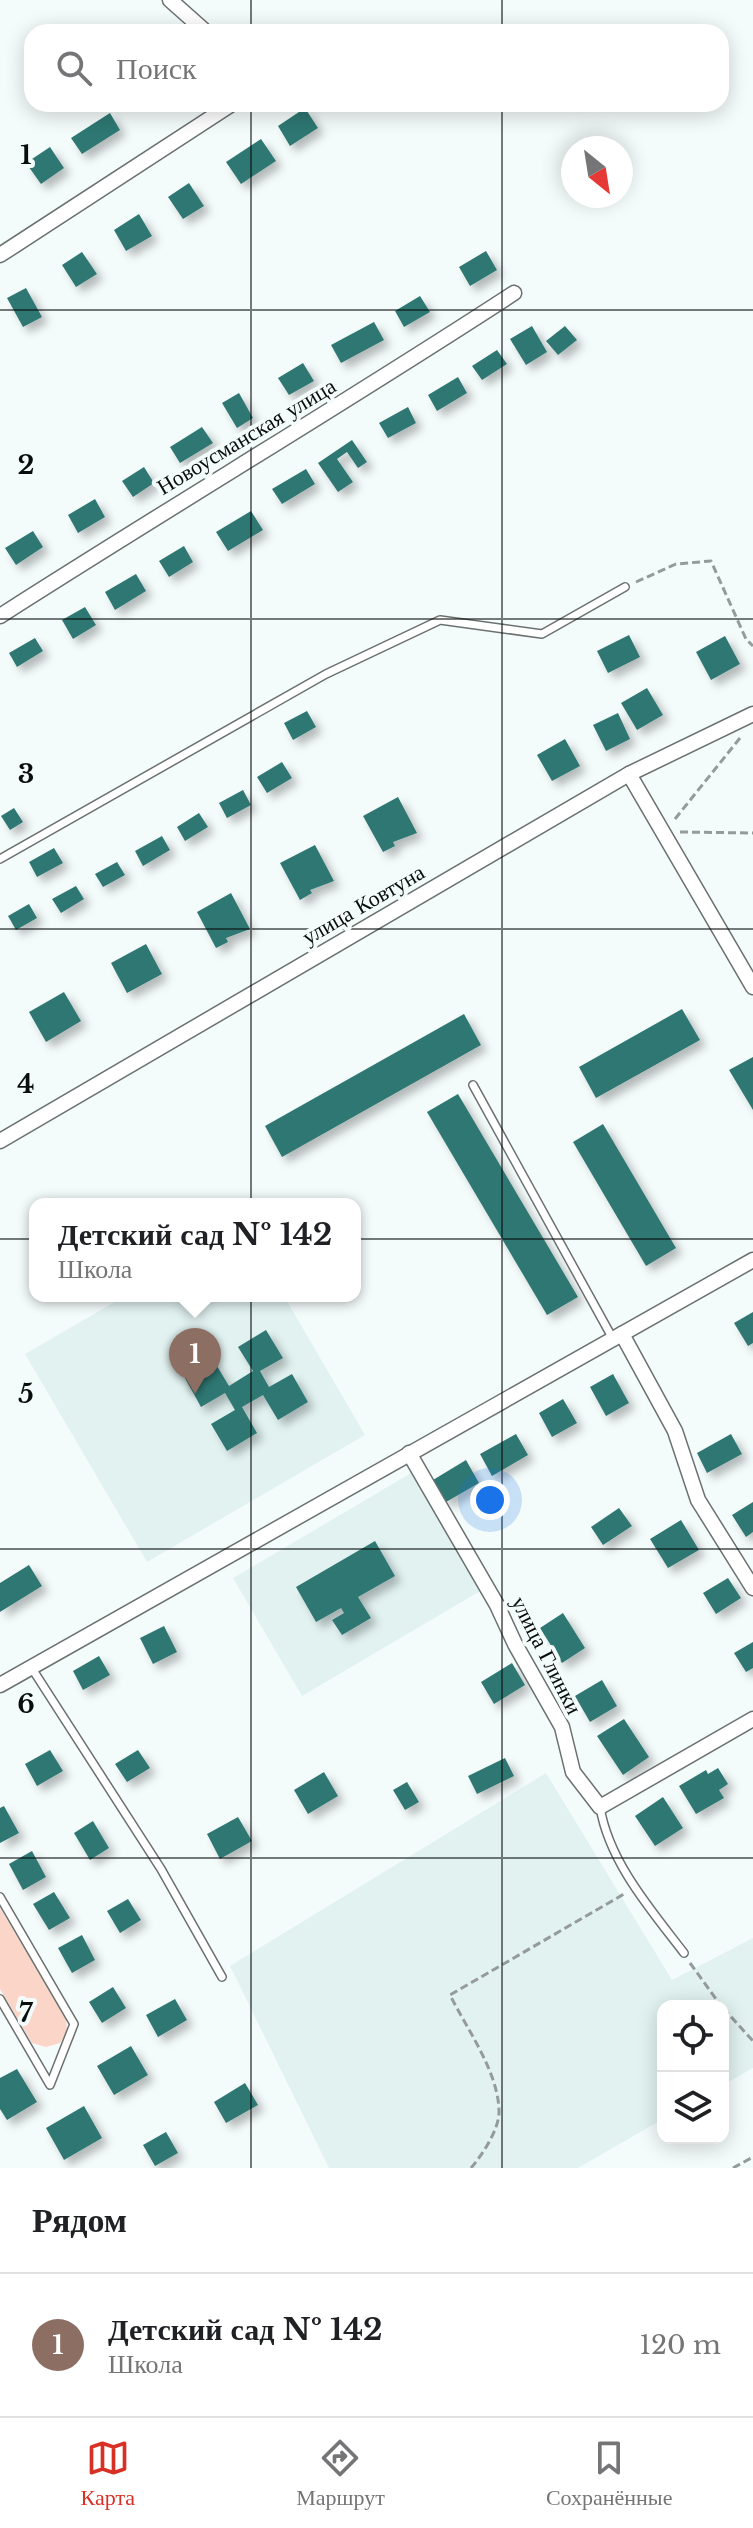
<!DOCTYPE html>
<html lang="ru">
<head>
<meta charset="utf-8">
<style>
  :root { --surface:#fff; --page:#f2f2f2; --text:#202124; --muted:#757577; --line:#e0e0e0; --accent:#d93025 }
  body { margin:0; font-family:"Libre Baskerville",serif; background:var(--page); color:var(--text) }
  .controls { position:absolute; right:24px; bottom:24px; display:grid; overflow:hidden; border-radius:16px; box-shadow:0 4px 20px #0003 }
  .controls button { width:72px; height:72px; display:grid; place-items:center; padding:0; border:0; border-bottom:2px solid var(--line); background:var(--surface); color:var(--text); font:40px sans-serif }
  .compass { position:absolute; left:561px; top:136px; width:72px; height:72px; border-radius:50%; background:var(--surface); box-shadow:0 4px 20px #0003; rotate:150deg }
  .you { position:absolute; left:490px; top:1500px; width:28px; height:28px; margin:-20px; border:6px solid #fff; border-radius:50%; background:#1a73e8; box-shadow:0 0 0 12px #1a73e833 }
  .badge { display:grid; place-items:center; width:52px; height:52px; border-radius:50%; background:var(--accent); color:#fff; font-size:26px; font-weight:700 }
  .pin { position:absolute; translate:-50% -66px; filter:drop-shadow(0 2px 4px #0008) }
  .pin::after { content:''; position:absolute; top:42px; width:28px; height:24px; background:inherit; clip-path:polygon(0 0,100% 0,50% 100%) }
  .popup { position:absolute; left:29px; top:1198px; width:332px; height:104px; box-sizing:border-box; display:grid; place-content:center; border-radius:16px; background:var(--surface); filter:drop-shadow(0 2px 6px #0005); font-size:26px; white-space:nowrap; color:var(--muted) }
  .popup b { font-size:30px; color:var(--text) }
  .popup::after { content:''; position:absolute; left:50%; top:100%; margin-left:-16px; border:16px solid transparent; border-top-color:var(--surface) }
  .list { margin:0; padding:0; list-style:none }
  h2 { display:flex; justify-content:space-between; align-items:center; height:104px; margin:0; padding:0 32px; font-size:34px }
  h2 small { font-size:26px; font-weight:400; color:var(--muted) }
  .list li { display:grid; grid-template-columns:52px 1fr auto; gap:24px; align-items:center; box-sizing:border-box; height:144px; padding:0 32px; border-top:2px solid var(--line) }
  .list b { display:block; font-size:30px; white-space:nowrap }
  .list p { margin:0; font-size:26px; white-space:nowrap; color:var(--muted) }
  .list em { font-size:26px; font-style:normal; color:var(--muted) }
  .icon { flex:none; width:44px; height:44px; fill:none; stroke:currentColor; stroke-width:2; stroke-linecap:round; stroke-linejoin:round }
  .map { position:relative; flex:none; width:753px; height:2168px; overflow:hidden }
  .search { position:absolute; background:var(--surface); box-shadow:0 4px 20px #0003; left:24px; right:24px; top:24px; height:88px; display:flex; align-items:center; gap:20px; box-sizing:border-box; padding:0 28px; border-radius:24px; color:var(--muted); font-size:30px }
  .sheet { height:248px; background:var(--surface) }
  nav { display:flex; justify-content:space-around; align-items:center; box-sizing:border-box; height:112px; border-top:2px solid var(--line); background:var(--surface); font-size:22px; color:var(--muted) }
  nav a { display:grid; justify-items:center; gap:4px }
  nav .on { color:var(--accent) }
  .map>svg:first-child { display:block }
  .built { fill:#e1f2f1 }
  .green { fill:#fad5c8 }
  .building { fill:#2f7772; filter:url(#shadow) }
  .lines { fill:none; stroke-linecap:round; stroke-linejoin:round }
  .lane-casing { stroke:#6a7170; stroke-width:10 }
  .street-casing { stroke:#6a7170; stroke-width:17 }
  .path { stroke:#959a9a; stroke-width:3; stroke-dasharray:8 4; stroke-linecap:butt }
  .lane { stroke:#fff; stroke-width:7 }
  .street { stroke:#fff; stroke-width:14 }
  .grid { fill:none; stroke:#0a0d0d; stroke-width:2; stroke-opacity:0.55 }
  .labels { text-anchor:middle; stroke-width:8; stroke-linejoin:round; paint-order:stroke }
  .street-label { font-size:22px; fill:#0a0d0d; stroke:#f4fcfb }
  .grid-label { font-size:26px; text-anchor:middle; font-weight:bold; fill:#0a0d0d; stroke:#f4fcfb; stroke-width:8; stroke-linejoin:round; paint-order:stroke }
</style>
</head>
<body>
<div class="map">
<svg width="753" height="2168" viewBox="0 0 753 2168">
  <defs>
    <filter id="shadow"><feDropShadow dx="6" dy="6" stdDeviation="4" flood-color="#0004"/></filter>
  </defs>
  <rect width="100%" height="100%" fill="#f4fcfb"/>
  <!-- built -->
  <g class="built">
    <polygon points="125,1296 284,1296 365,1435 147,1562 25,1354"/>
    <polygon points="413,1472 482,1590 302,1696 233,1578"/>
    <polygon points="546,1773 672,1980 753,1938 753,2068 723,2085 723,2006 663,2006 663,2119 578,2168 329,2168 230,1966"/>
  </g>
  <!-- green -->
  <polygon class="green" points="0,1908 66,2018 67,2032 60,2043 46,2047 32,2043 0,1989"/>
  <!-- building -->
  <g class="building">
    <polygon points="305,108 318,128 290,146 278,126"/>
    <polygon points="110,113 120,130 82,154 71,138"/>
    <polygon points="261,139 276,161 241,184 226,162"/>
    <polygon points="50,147 64,168 41,184 26,163"/>
    <polygon points="189,183 204,206 183,219 168,197"/>
    <polygon points="139,214 152,236 126,251 114,230"/>
    <polygon points="486,251 497,270 470,286 459,267"/>
    <polygon points="82,252 97,274 76,287 62,265"/>
    <polygon points="26,288 42,317 23,327 7,298"/>
    <polygon points="420,296 430,312 404,327 395,311"/>
    <polygon points="374,322 384,340 341,363 331,345"/>
    <polygon points="532,326 547,352 526,365 510,339"/>
    <polygon points="565,326 577,340 558,355 546,341"/>
    <polygon points="497,350 507,364 482,380 472,366"/>
    <polygon points="303,363 314,381 289,395 278,378"/>
    <polygon points="458,377 467,393 437,411 428,395"/>
    <polygon points="239,393 253,418 237,428 222,403"/>
    <polygon points="408,407 416,423 388,438 379,423"/>
    <polygon points="202,427 213,443 180,463 170,447"/>
    <polygon points="352,440 367,462 358,468 347,452 337,459 353,482 338,492 318,463"/>
    <polygon points="144,467 154,483 133,497 122,481"/>
    <polygon points="306,469 315,484 282,504 272,489"/>
    <polygon points="95,499 105,517 78,533 68,515"/>
    <polygon points="251,511 263,530 228,551 216,532"/>
    <polygon points="33,531 43,547 16,565 5,548"/>
    <polygon points="184,546 193,562 169,577 159,561"/>
    <polygon points="136,574 146,591 115,610 105,592"/>
    <polygon points="85,607 96,625 73,639 62,620"/>
    <polygon points="629,635 640,657 608,673 597,651"/>
    <polygon points="725,636 740,664 711,680 696,652"/>
    <polygon points="35,638 43,651 17,667 9,653"/>
    <polygon points="647,688 663,715 637,730 621,703"/>
    <polygon points="307,711 316,727 293,740 284,723"/>
    <polygon points="618,713 630,739 606,751 593,725"/>
    <polygon points="565,739 580,766 552,781 537,755"/>
    <polygon points="282,762 292,778 267,793 257,777"/>
    <polygon points="243,790 251,805 227,818 219,803"/>
    <polygon points="398,797 417,833 393,842 395,846 383,852 363,816"/>
    <polygon points="14,808 23,822 10,830 1,816"/>
    <polygon points="199,813 208,827 185,841 177,827"/>
    <polygon points="162,836 170,850 143,866 135,851"/>
    <polygon points="315,845 334,881 310,890 312,893 300,900 280,863"/>
    <polygon points="54,848 63,863 37,877 29,862"/>
    <polygon points="117,862 125,875 103,887 95,874"/>
    <polygon points="76,886 84,899 61,913 52,899"/>
    <polygon points="231,893 250,929 226,938 228,942 216,948 197,912"/>
    <polygon points="29,904 37,918 16,930 8,916"/>
    <polygon points="146,944 162,974 127,993 111,963"/>
    <polygon points="64,992 81,1021 46,1042 29,1012"/>
    <polygon points="682,1009 700,1040 596,1098 579,1067"/>
    <polygon points="464,1014 481,1045 282,1157 265,1126"/>
    <polygon points="753,1057 753,1110 729,1070"/>
    <polygon points="458,1094 578,1297 547,1315 427,1112"/>
    <polygon points="603,1124 676,1248 646,1266 573,1142"/>
    <polygon points="753,1312 753,1343 748,1346 734,1323"/>
    <polygon points="266,1330 283,1358 260,1371 269,1387 292,1374 308,1402 278,1420 263,1395 242,1407 257,1433 227,1451 211,1424 235,1410 225,1393 201,1407 185,1378 214,1361 229,1386 253,1371 238,1347"/>
    <polygon points="613,1374 629,1403 606,1416 590,1387"/>
    <polygon points="563,1399 577,1423 552,1437 539,1413"/>
    <polygon points="516,1434 528,1455 492,1476 480,1454"/>
    <polygon points="731,1434 742,1454 707,1473 697,1453"/>
    <polygon points="466,1460 479,1483 446,1502 433,1480"/>
    <polygon points="753,1502 753,1532 746,1537 732,1515"/>
    <polygon points="619,1508 632,1526 603,1545 591,1527"/>
    <polygon points="681,1520 699,1550 668,1568 650,1539"/>
    <polygon points="375,1541 395,1576 358,1597 371,1618 342,1635 332,1620 344,1613 341,1608 316,1622 296,1587"/>
    <polygon points="29,1565 42,1586 0,1612 0,1583"/>
    <polygon points="728,1578 741,1598 716,1614 703,1593"/>
    <polygon points="563,1613 585,1648 562,1663 540,1628"/>
    <polygon points="164,1626 177,1652 153,1664 140,1638"/>
    <polygon points="753,1642 753,1668 746,1672 734,1653"/>
    <polygon points="99,1656 110,1675 83,1690 73,1671"/>
    <polygon points="512,1663 525,1685 494,1704 481,1682"/>
    <polygon points="602,1680 617,1706 590,1722 575,1696"/>
    <polygon points="624,1719 649,1757 623,1775 597,1736"/>
    <polygon points="50,1750 63,1771 37,1786 25,1764"/>
    <polygon points="138,1750 150,1768 127,1782 115,1764"/>
    <polygon points="505,1758 514,1776 477,1794 468,1776"/>
    <polygon points="718,1768 728,1784 719,1790 724,1798 696,1814 679,1786 706,1770 708,1774"/>
    <polygon points="324,1772 338,1796 308,1814 294,1790"/>
    <polygon points="407,1782 419,1802 405,1810 393,1790"/>
    <polygon points="663,1797 683,1828 655,1846 635,1816"/>
    <polygon points="4,1806 19,1833 0,1843 0,1808"/>
    <polygon points="238,1817 252,1841 220,1859 207,1834"/>
    <polygon points="93,1821 109,1848 90,1860 74,1833"/>
    <polygon points="32,1851 46,1877 23,1890 9,1864"/>
    <polygon points="54,1892 70,1918 49,1930 33,1904"/>
    <polygon points="128,1899 141,1920 120,1933 107,1911"/>
    <polygon points="82,1935 95,1960 72,1973 58,1948"/>
    <polygon points="113,1987 126,2008 102,2023 89,2002"/>
    <polygon points="175,1999 187,2020 158,2037 146,2015"/>
    <polygon points="131,2046 148,2075 114,2095 97,2066"/>
    <polygon points="17,2069 37,2102 7,2120 0,2109 0,2078"/>
    <polygon points="245,2083 258,2105 226,2123 214,2102"/>
    <polygon points="84,2106 102,2138 64,2160 46,2128"/>
    <polygon points="166,2132 178,2153 155,2166 143,2145"/>
  </g>
  <g class="lines">
    <!-- lane casing -->
    <g class="lane-casing">
      <g id="lane">
        <polyline points="0,859 326,674 440,620 542,634 625,587"/>
        <polyline points="473,1085 613,1339"/>
        <polyline points="31,1667 161,1869 222,1977"/>
        <path d="M 600,1807 C 609,1862 651,1910 684,1953"/>
        <polyline points="0,1897 74,2024 50,2085 0,1999"/>
      </g>
    </g>
    <!-- street casing -->
    <g class="street-casing">
      <g id="street">
        <polyline points="170,0 206,32"/>
        <polyline points="0,255 232,104"/>
        <path d="M 0,616 C 170,507 344,404 514,293"/>
        <polyline points="629,774 753,987"/>
        <polyline points="0,1141 629,774 753,714"/>
        <polyline points="622,1334 675,1431 698,1500 753,1588"/>
        <polyline points="409,1453 497,1605 515,1644 562,1727 573,1772 600,1807 753,1719"/>
        <polyline points="0,1685 753,1260"/>
      </g>
    </g>
    <!-- path -->
    <g class="path">
      <polyline points="636,582 676,564 711,561 746,639 753,646"/>
      <polyline points="675,819 740,738"/>
      <polyline points="680,832 753,833"/>
      <polyline points="690,1963 721,2006"/>
      <polyline points="723,2008 753,2041"/>
      <path d="M 471,2168 C 482,2155 499,2130 499,2112 C 499,2073 467,2029 450,1995 L 624,1894"/>
      <polyline points="733,2168 753,2157"/>
    </g>
    <!-- lane -->
    <use href="#lane" class="lane"/>
    <!-- street -->
    <use href="#street" class="street"/>
  </g>
  <!-- grid -->
  <path class="grid" d="M 251,0 L 251,32M 502,0 L 502,32M 251,104 L 251,2168M 502,104 L 502,2168M 0,310 L 753,310M 0,619 L 753,619M 0,929 L 753,929M 0,1239 L 753,1239M 0,1549 L 753,1549M 0,1858 L 753,1858"/>
  <g class="labels">
    <!-- street labels -->
    <g class="street-label">
      <text transform="translate(246 436) rotate(-31)" y="8">Новоусманская улица</text>
      <text transform="translate(363 904) rotate(-30)" y="8">улица Ковтуна</text>
      <text transform="translate(547 1655) rotate(63)" y="8">улица Глинки</text>
    </g>
  </g>
  <g class="grid-label">
    <text x="26" y="164">1</text>
    <text x="26" y="474">2</text>
    <text x="26" y="783">3</text>
    <text x="26" y="1093">4</text>
    <text x="26" y="1403">5</text>
    <text x="26" y="1713">6</text>
    <text x="26" y="2022">7</text>
  </g>
</svg>
<div class="controls">
<button><svg class="icon" aria-label="locate" viewBox="0 0 24 24"><circle cx="12" cy="12" r="6"/><path d="M12 2v4M12 18v4M2 12h4M18 12h4"/></svg></button>
<button><svg class="icon" aria-label="layers" viewBox="0 0 24 24"><path d="M12 4l9 5-9 5-9-5zM3 14l9 5 9-5"/></svg></button>
</div>
<svg class="compass" viewBox="-18 -18 36 36"><path d="M0-13l5 13h-10z" fill="#e53935"/><path d="M0 13l5-13h-10z" fill="#757577"/></svg>
<div class="you"></div>
<div class="pin badge" style="left:195px;top:1394px;background:#8d6e63">1</div>
<div class="popup"><b>Детский сад № 142</b>Школа</div>
<div class="search"><svg class="icon" aria-label="search" viewBox="0 0 24 24"><circle cx="10" cy="10" r="6"/><path d="M15 15l6 6"/></svg>Поиск</div>
</div>
<section class="sheet">
<h2>Рядом<small></small></h2>
<ul class="list">
<li><span class="badge" style="background:#8d6e63">1</span><div><b>Детский сад № 142</b><p>Школа</p></div><em>120 m</em></li>
</ul>
</section>
<nav>
<a class="on"><svg class="icon" aria-label="map" viewBox="0 0 24 24"><path d="M3 6l6-2 6 2 6-2v14l-6 2-6-2-6 2zM9 4v14M15 6v14"/></svg>Карта</a>
<a><svg class="icon" aria-label="directions" viewBox="0 0 24 24"><path d="M12 3l9 9-9 9-9-9zM9 14v-3h6M13 9l2 2-2 2"/></svg>Маршрут</a>
<a><svg class="icon" aria-label="saved" viewBox="0 0 24 24"><path d="M7 4h10v16l-5-4-5 4z"/></svg>Сохранённые</a>
</nav>
</body>
</html>
